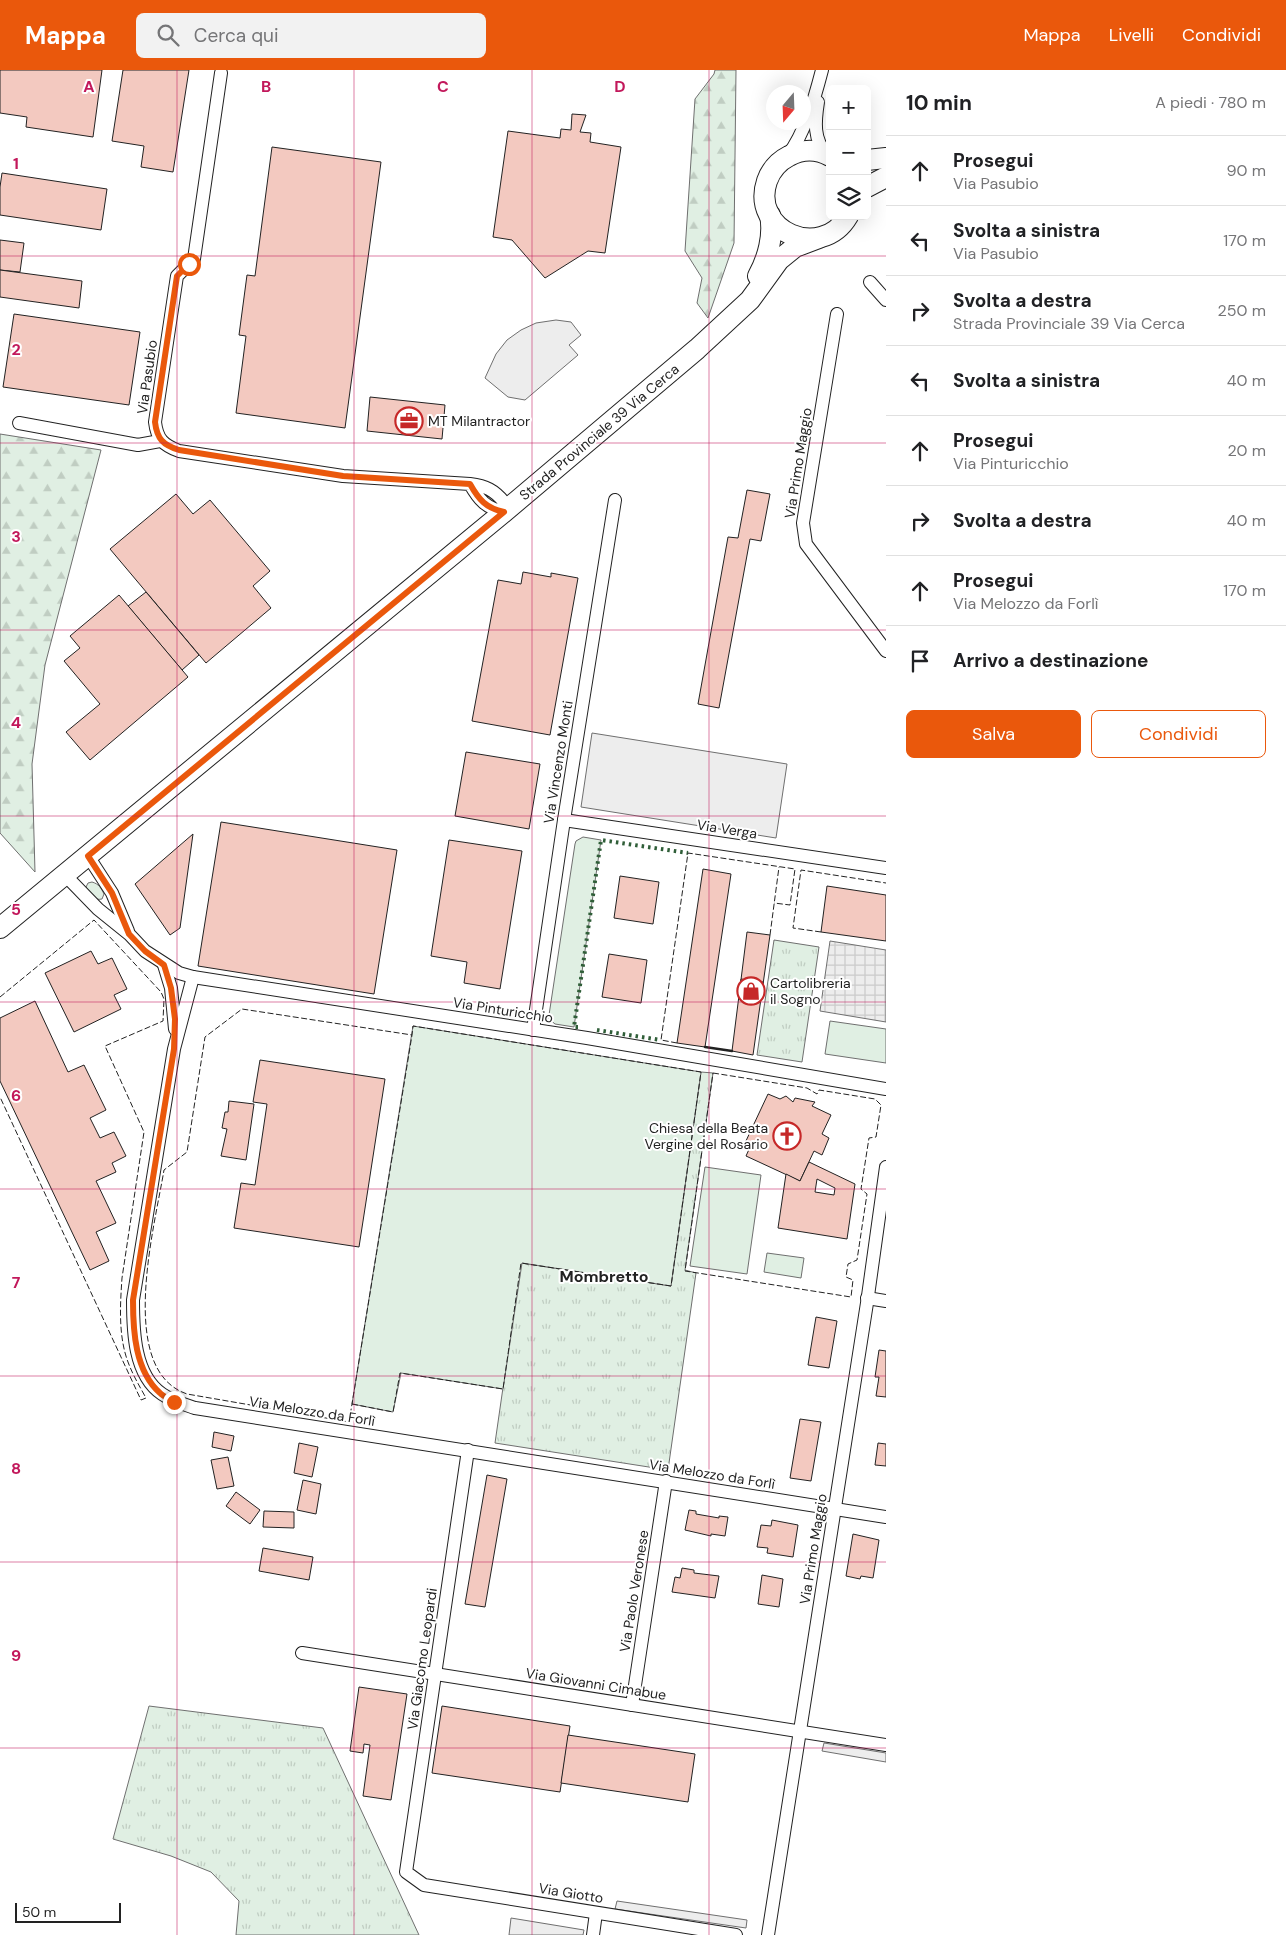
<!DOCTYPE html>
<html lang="it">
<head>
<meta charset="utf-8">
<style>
  :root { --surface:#fff; --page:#f2f2f2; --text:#202124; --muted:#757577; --line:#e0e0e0; --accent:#ea580c }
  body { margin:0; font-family:"DM Sans",sans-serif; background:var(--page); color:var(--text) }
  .controls { position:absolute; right:15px; top:15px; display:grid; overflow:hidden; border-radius:8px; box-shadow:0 5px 20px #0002 }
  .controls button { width:45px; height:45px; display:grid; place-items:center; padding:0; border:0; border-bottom:1px solid var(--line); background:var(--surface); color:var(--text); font:25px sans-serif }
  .compass { position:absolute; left:766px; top:15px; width:45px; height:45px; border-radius:50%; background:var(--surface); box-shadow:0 5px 20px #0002; rotate:199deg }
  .scale { position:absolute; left:15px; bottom:12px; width:106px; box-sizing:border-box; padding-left:5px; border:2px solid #222; border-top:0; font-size:14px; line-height:18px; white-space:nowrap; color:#222; -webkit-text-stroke:4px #fff; paint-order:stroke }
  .stop { position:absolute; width:15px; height:15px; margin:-11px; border:4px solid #ea580c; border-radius:50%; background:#fff }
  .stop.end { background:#ea580c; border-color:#fff; box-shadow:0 1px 5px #0008 }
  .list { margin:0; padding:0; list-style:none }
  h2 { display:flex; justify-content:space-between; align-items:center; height:65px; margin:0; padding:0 20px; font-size:21px }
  h2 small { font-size:16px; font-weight:400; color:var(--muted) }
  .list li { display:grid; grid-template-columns:32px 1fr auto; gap:15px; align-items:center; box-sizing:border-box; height:70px; padding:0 20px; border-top:1px solid var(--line) }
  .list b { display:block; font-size:19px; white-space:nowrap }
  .list p { margin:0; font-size:16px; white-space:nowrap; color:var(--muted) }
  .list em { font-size:16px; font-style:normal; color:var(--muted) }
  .actions { display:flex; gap:10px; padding:15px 20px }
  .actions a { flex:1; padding:11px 0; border:1px solid var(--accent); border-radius:8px; text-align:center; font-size:18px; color:var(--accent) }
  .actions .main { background:var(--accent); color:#fff }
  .icon { flex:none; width:28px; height:28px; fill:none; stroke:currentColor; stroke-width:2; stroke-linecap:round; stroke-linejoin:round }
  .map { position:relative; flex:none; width:886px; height:1865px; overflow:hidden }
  header { display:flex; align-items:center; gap:30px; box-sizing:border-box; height:70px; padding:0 25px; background:var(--accent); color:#fff }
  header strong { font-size:24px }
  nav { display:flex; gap:28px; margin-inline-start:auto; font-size:18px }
  .search { width:350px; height:45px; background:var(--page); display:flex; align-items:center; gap:12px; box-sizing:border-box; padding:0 18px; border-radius:8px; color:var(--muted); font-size:19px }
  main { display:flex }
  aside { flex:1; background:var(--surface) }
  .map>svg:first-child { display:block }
  .grass { fill:url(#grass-tufts); stroke:#6f6f6f }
  .forest { fill:url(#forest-firs); stroke:#6f6f6f }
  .park { fill:#e0efe3; stroke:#6f6f6f }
  .parking { fill:#ededed; stroke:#6f6f6f }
  .plaza { fill:url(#plaza-grid); stroke:#6f6f6f }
  .building { fill:#f3c9c0; stroke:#222; fill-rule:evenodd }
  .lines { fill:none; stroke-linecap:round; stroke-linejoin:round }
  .minor-casing { stroke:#222; stroke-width:14 }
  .primary-casing { stroke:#222; stroke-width:22 }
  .minor { stroke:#fff; stroke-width:12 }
  .primary { stroke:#fff; stroke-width:20 }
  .hedge { stroke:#2f5e38; stroke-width:4; stroke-dasharray:2.5 4; stroke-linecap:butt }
  .fence { stroke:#222; stroke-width:1; stroke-dasharray:6 2.5; stroke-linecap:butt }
  .wall { stroke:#222; stroke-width:2.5 }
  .route { stroke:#ea580c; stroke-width:6 }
  .grid { fill:none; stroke:#c2185b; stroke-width:1; stroke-opacity:0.55 }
  .labels { text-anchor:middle; stroke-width:4; stroke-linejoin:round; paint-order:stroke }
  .street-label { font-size:14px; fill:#222; stroke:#fff }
  .poi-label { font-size:14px; fill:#222; stroke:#fff; text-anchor:start }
  .quarter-label { font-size:16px; font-weight:bold; fill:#222; stroke:#fff }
  .grid-label { font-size:16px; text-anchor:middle; font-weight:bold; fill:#c2185b; stroke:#fff; stroke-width:4; stroke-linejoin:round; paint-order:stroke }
</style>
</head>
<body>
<header>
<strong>Mappa</strong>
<div class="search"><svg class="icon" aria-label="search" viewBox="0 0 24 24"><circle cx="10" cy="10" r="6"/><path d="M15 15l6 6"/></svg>Cerca qui</div>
<nav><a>Mappa</a><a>Livelli</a><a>Condividi</a></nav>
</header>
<main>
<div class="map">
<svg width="886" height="1865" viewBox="0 0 886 1865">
  <defs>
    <pattern id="grass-tufts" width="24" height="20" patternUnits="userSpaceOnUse" patternTransform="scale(1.25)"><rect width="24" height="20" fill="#e0efe3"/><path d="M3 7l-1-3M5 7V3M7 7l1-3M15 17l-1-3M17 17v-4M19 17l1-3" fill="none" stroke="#c0cdc2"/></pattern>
    <pattern id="forest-firs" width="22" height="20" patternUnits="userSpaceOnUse" patternTransform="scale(1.25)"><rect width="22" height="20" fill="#e0efe3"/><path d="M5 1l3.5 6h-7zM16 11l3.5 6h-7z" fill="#c0cdc2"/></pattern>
    <pattern id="plaza-grid" width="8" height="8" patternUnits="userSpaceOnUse" patternTransform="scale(1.25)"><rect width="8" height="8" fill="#ededed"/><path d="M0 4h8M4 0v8" fill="none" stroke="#cbcbcb"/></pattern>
  </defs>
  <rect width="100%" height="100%" fill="#fff"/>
  <!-- grass -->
  <g class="grass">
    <path d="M 92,812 C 99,814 101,818 104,824 L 102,829 C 94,831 89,824 86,817 L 88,813 Z"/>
    <polygon points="774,870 819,877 802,992 757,985"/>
    <polygon points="701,1002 713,1003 685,1200 696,1203 668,1400 495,1373 521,1193 671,1216"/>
    <polygon points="149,1636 323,1658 419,1865 236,1865 239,1831 211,1802 171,1786 113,1769"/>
  </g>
  <!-- forest -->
  <g class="forest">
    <polygon points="715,0 736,0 734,173 708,248 697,233 702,208 685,181 695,29 714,4"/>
    <polygon points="0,364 101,380 45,595 32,694 35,802 0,763"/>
  </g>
  <!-- park -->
  <g class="park">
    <polygon points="583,767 601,770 574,957 555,954 549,949 549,945 575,774 576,771"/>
    <polygon points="830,951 886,959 886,993 825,984"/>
    <polygon points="413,956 701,1002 671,1216 522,1193 503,1319 401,1303 393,1342 352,1334"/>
    <polygon points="705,1097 761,1105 747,1204 690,1196"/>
    <polygon points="767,1183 804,1188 801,1208 764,1202"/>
  </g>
  <!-- parking -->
  <g class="parking">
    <polygon points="556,250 571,252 581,265 569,275 578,285 525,330 508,327 485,308 496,284 507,270 521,260 536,253"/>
    <polygon points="592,663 787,694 776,768 581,737"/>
    <polygon points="824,1673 886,1683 886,1692 822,1681"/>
    <polygon points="617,1831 747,1850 746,1858 615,1839"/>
    <polygon points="511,1848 584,1860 583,1865 509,1865"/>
  </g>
  <!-- plaza -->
  <polygon class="plaza" points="830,871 886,880 886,952 820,941"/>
  <!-- building -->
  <g class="building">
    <polygon points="0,0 102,0 93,67 26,57 27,47 0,43"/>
    <polygon points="123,0 189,0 173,102 141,97 144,76 112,71"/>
    <polygon points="572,44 586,45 580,62 591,63 590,72 621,77 605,183 588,181 545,208 512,170 493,167 508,61 560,68 561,59 571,60"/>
    <polygon points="272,77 381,92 345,358 236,343 246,266 239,265 247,205 255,206"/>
    <polygon points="2,103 107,119 101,160 0,145 0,117"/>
    <polygon points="0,170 24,173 20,202 0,200"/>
    <polygon points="0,200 82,211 79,238 0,227"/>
    <polygon points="14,244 140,262 129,335 3,317"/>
    <polygon points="370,327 445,335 442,369 367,361"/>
    <polygon points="747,420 770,424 761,471 750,469 719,638 698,634 728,467 738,468"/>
    <polygon points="176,424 193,444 210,430 270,501 253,516 271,538 206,593 110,479"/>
    <polygon points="523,502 551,507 551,503 578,508 550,665 472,651 498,510 521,514"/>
    <polygon points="146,522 199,585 182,600 128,536"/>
    <polygon points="119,525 188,607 90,690 66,662 100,634 64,591 80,578 70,566"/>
    <polygon points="466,682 540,694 529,759 455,746"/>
    <polygon points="221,752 397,780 374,924 198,896"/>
    <polygon points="193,764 180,858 170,865 135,814"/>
    <polygon points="449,770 522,781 500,919 464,913 467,892 431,886"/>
    <polygon points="703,799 731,804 705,977 677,973"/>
    <polygon points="620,806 659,812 653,854 614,848"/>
    <polygon points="827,816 886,825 886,871 821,862"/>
    <polygon points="747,862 770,865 753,985 732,981"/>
    <polygon points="91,881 98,894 112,888 127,919 114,925 121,939 74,962 45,903"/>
    <polygon points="609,884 647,890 641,933 602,927"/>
    <polygon points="741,909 763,912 761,930 739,929"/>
    <polygon points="35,931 68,1002 84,995 106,1040 90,1048 100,1068 114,1062 126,1086 112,1093 116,1102 96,1111 116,1153 96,1162 109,1191 90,1200 0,1011 0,948"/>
    <polygon points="260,990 385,1009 359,1177 234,1158 241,1113 255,1115 267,1034 253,1032"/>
    <polygon points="768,1024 780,1029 786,1026 793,1032 795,1028 815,1032 812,1036 831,1045 822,1064 829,1068 822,1085 814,1081 800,1111 746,1086 751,1075 745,1073"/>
    <polygon points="229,1031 254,1034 246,1090 221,1086 227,1059 222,1058 225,1042 228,1042"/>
    <path d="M 809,1092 L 855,1114 L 847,1169 L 778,1158 L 786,1104 L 800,1111 ZM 817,1109 L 835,1118 L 834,1125 L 815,1122 Z"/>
    <polygon points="816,1247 837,1251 829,1298 808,1295"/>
    <polygon points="879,1280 886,1281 886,1327 876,1326 879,1307 875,1307"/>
    <polygon points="800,1349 821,1352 811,1411 790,1408"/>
    <polygon points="214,1362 234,1366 231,1381 212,1377"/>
    <polygon points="299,1373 318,1377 312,1407 294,1403"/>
    <polygon points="878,1373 886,1374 886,1396 875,1395"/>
    <polygon points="228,1387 234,1416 217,1419 211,1390"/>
    <polygon points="487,1405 507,1409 485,1537 465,1534"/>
    <polygon points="303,1410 321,1414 316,1444 297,1440"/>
    <polygon points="236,1422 260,1440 250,1454 226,1436"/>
    <polygon points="689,1440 696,1441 696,1444 719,1448 719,1446 728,1447 725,1466 711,1464 711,1466 685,1460"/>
    <polygon points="264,1441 294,1442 294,1458 263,1457"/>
    <polygon points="772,1450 798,1455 793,1487 767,1483 768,1478 757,1477 761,1455 771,1456"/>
    <polygon points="853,1464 879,1470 873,1508 861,1506 860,1509 846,1506"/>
    <polygon points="263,1478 313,1487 309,1510 259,1501"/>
    <polygon points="682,1498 694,1500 694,1503 719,1506 715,1528 672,1522 675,1507 680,1508"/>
    <polygon points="762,1505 783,1509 779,1537 758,1534"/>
    <polygon points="359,1617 407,1624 391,1730 363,1726 370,1675 364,1674 363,1683 350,1681"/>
    <polygon points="442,1636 570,1656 560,1722 432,1703"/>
    <polygon points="568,1665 695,1684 688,1732 561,1713"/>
  </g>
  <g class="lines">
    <!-- minor casing -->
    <g class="minor-casing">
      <g id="minor">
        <path d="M 221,3 L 194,189 L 177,206 L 155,352 C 157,369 163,375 179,381 L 343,406 L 470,414 C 486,416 494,420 504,432 L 504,442 C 486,438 479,430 470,414"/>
        <path d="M 818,32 C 815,51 813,70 827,84"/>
        <path d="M 788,85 C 805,63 815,27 822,0"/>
        <polyline points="870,212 886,230"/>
        <polyline points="837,244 803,453 806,474 886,581"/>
        <polyline points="19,353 138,375 160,371"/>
        <polyline points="564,750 886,798"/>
        <polyline points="88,786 112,823 128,861"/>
        <polyline points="65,805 98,839 129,864 145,881 179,903 193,907 587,968 886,1019"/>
        <polyline points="164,895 171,918 175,959"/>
        <path d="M 193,907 L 174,979 L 133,1230 C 133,1261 134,1305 162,1324 C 172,1331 183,1334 195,1338 L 886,1447"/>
        <polyline points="533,960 564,750 615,430"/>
        <polyline points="867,1228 886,1231"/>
        <polyline points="468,1380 406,1802 424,1815 736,1865"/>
        <polyline points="302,1583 886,1675"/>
        <polyline points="632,1635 666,1411"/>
        <polyline points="593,1865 596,1843"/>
        <polyline points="768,1865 867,1233 886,1097"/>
      </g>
    </g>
    <!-- primary casing -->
    <g class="primary-casing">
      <g id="primary">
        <path d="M 830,86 C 817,79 802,79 789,86 C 779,91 771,100 767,111 C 750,161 821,192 848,146"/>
        <polyline points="867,90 886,88"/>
        <polyline points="867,117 886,107"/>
        <path d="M 758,206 C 768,188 774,165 770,145"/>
        <polyline points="0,858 504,442 697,279 750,230 779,190 795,177 819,168"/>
      </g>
    </g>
    <!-- minor -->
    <use href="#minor" class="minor"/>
    <!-- primary -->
    <use href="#primary" class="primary"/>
    <!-- hedge -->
    <g class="hedge">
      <polyline points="578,957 574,957 601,770 688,783"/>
      <polyline points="597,960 661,970"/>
    </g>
    <!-- fence -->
    <g class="fence">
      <polyline points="821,862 793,858 801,800 886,813"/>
      <polyline points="770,865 779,797"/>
      <path d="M 0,927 L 94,850 L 161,922 L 164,929 L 163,951 L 105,976 L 144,1062 L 122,1208 C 120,1237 118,1270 130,1297 C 134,1307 140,1317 146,1328 L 141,1330 L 0,1027"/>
      <polyline points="677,973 661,970 688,783 795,799 790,835 774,833"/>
      <polygon points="713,1003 807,1018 817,1024 819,1020 875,1029 881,1035 876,1067 869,1068 861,1119 867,1124 857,1190 848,1194 846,1207 853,1210 851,1227 685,1201"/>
      <path d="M 352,1334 L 393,1342 L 400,1303 L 503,1319 L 521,1193 L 671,1216 L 701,1002 L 413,956 L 412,965 L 352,1334 L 349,1352 L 187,1324 C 116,1300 155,1155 164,1100 L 187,1082 L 205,967 L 242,939 L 412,965"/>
    </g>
    <!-- wall -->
    <polyline class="wall" points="705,977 732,981"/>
  </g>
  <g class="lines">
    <!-- route -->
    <path class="route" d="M 174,1332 C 170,1329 164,1327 160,1323 C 135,1301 133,1261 133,1230 L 174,979 L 175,949 L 171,918 L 164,895 L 145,881 L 129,864 L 112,823 L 88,786 L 504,442 C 486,438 479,430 470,414 L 343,406 L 179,380 C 163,375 157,369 155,352 L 177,206 L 189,194"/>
  </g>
  <!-- grid -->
  <path class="grid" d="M 177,0 L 177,1865M 354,0 L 354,1865M 532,0 L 532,1865M 709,0 L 709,1865M 0,186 L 886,186M 0,373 L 886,373M 0,560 L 886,560M 0,746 L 886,746M 0,932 L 886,932M 0,1119 L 886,1119M 0,1306 L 886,1306M 0,1492 L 886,1492M 0,1678 L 886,1678"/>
  <!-- icons -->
  <defs>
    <g id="office-ring" transform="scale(1.4375)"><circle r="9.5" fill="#fff" stroke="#c62828" stroke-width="1.5"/><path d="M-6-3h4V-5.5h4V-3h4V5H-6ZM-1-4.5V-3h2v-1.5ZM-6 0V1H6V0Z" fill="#c62828"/></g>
    <g id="shop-ring" transform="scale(1.4375)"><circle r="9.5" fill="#fff" stroke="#c62828" stroke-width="1.5"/><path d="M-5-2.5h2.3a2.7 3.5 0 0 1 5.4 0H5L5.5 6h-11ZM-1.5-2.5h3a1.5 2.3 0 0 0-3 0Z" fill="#c62828"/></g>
    <g id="church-ring" transform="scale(1.4375)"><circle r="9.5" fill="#fff" stroke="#c62828" stroke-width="1.5"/><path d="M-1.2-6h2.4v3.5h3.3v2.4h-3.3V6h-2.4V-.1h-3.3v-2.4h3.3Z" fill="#c62828"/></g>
  </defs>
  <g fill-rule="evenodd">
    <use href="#office-ring" x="409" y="351"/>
    <use href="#shop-ring" x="751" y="921"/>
    <use href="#church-ring" x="787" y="1066"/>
  </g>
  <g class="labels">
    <!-- street labels -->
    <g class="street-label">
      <text transform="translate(147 307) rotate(-82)" y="5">Via Pasubio</text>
      <text transform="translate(599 362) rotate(-40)" y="5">Strada Provinciale 39 Via Cerca</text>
      <text transform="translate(798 393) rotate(-81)" y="5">Via Primo Maggio</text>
      <text transform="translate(558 692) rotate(-81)" y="5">Via Vincenzo Monti</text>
      <text transform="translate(727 759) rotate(9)" y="5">Via Verga</text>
      <text transform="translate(503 940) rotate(9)" y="5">Via Pinturicchio</text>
      <text transform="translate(312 1341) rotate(9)" y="5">Via Melozzo da Forlì</text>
      <text transform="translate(712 1404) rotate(9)" y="5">Via Melozzo da Forlì</text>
      <text transform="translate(813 1479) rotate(-81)" y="5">Via Primo Maggio</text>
      <text transform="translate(634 1521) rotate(-81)" y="5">Via Paolo Veronese</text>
      <text transform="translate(422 1589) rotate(-82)" y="5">Via Giacomo Leopardi</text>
      <text transform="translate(596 1614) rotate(9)" y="5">Via Giovanni Cimabue</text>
      <text transform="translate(571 1823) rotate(9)" y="5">Via Giotto</text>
    </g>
    <!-- poi labels -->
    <g class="poi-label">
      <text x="428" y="356">MT Milantractor</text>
      <text x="770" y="918">Cartolibreria<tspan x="770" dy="16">il Sogno</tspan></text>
      <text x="768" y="1063" text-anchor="end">Chiesa della Beata<tspan x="768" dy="16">Vergine del Rosario</tspan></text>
    </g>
    <!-- quarter labels -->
    <g class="quarter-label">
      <text x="604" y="1212">Mombretto</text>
    </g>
  </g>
  <g class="grid-label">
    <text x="89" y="22">A</text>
    <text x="266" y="22">B</text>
    <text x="443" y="22">C</text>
    <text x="620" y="22">D</text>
    <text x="16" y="99">1</text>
    <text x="16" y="285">2</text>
    <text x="16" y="472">3</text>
    <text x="16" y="658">4</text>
    <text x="16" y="845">5</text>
    <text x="16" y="1031">6</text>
    <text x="16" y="1218">7</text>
    <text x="16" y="1404">8</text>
    <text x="16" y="1591">9</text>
  </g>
</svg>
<div class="controls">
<button>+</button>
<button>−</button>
<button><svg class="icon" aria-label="layers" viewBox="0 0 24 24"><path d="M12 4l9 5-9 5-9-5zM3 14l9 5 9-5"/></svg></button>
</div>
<svg class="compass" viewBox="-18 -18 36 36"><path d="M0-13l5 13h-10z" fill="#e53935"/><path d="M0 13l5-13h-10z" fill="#757577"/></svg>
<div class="scale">50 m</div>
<div class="stop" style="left:189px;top:194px"></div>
<div class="stop end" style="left:174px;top:1332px"></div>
</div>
<aside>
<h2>10 min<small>A piedi · 780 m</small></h2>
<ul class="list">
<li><svg class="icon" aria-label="ahead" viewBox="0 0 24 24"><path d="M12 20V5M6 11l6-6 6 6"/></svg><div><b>Prosegui</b><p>Via Pasubio</p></div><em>90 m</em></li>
<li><svg class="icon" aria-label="left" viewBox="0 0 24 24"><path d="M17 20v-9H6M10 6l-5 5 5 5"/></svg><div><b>Svolta a sinistra</b><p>Via Pasubio</p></div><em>170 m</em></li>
<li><svg class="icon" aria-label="right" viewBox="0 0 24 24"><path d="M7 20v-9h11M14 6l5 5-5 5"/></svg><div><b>Svolta a destra</b><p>Strada Provinciale 39 Via Cerca</p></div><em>250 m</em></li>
<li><svg class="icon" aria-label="left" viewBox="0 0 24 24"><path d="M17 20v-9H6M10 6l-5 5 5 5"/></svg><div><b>Svolta a sinistra</b></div><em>40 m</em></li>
<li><svg class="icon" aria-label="ahead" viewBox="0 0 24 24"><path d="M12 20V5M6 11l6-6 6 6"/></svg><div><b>Prosegui</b><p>Via Pinturicchio</p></div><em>20 m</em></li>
<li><svg class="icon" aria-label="right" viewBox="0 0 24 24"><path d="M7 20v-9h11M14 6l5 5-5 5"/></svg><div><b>Svolta a destra</b></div><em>40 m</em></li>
<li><svg class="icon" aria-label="ahead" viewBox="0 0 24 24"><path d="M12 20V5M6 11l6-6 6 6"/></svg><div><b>Prosegui</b><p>Via Melozzo da Forlì</p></div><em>170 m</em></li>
<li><svg class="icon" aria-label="arrive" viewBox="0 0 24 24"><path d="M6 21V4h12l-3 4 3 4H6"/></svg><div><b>Arrivo a destinazione</b></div></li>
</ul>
<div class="actions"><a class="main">Salva</a><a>Condividi</a></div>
</aside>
</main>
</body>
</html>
